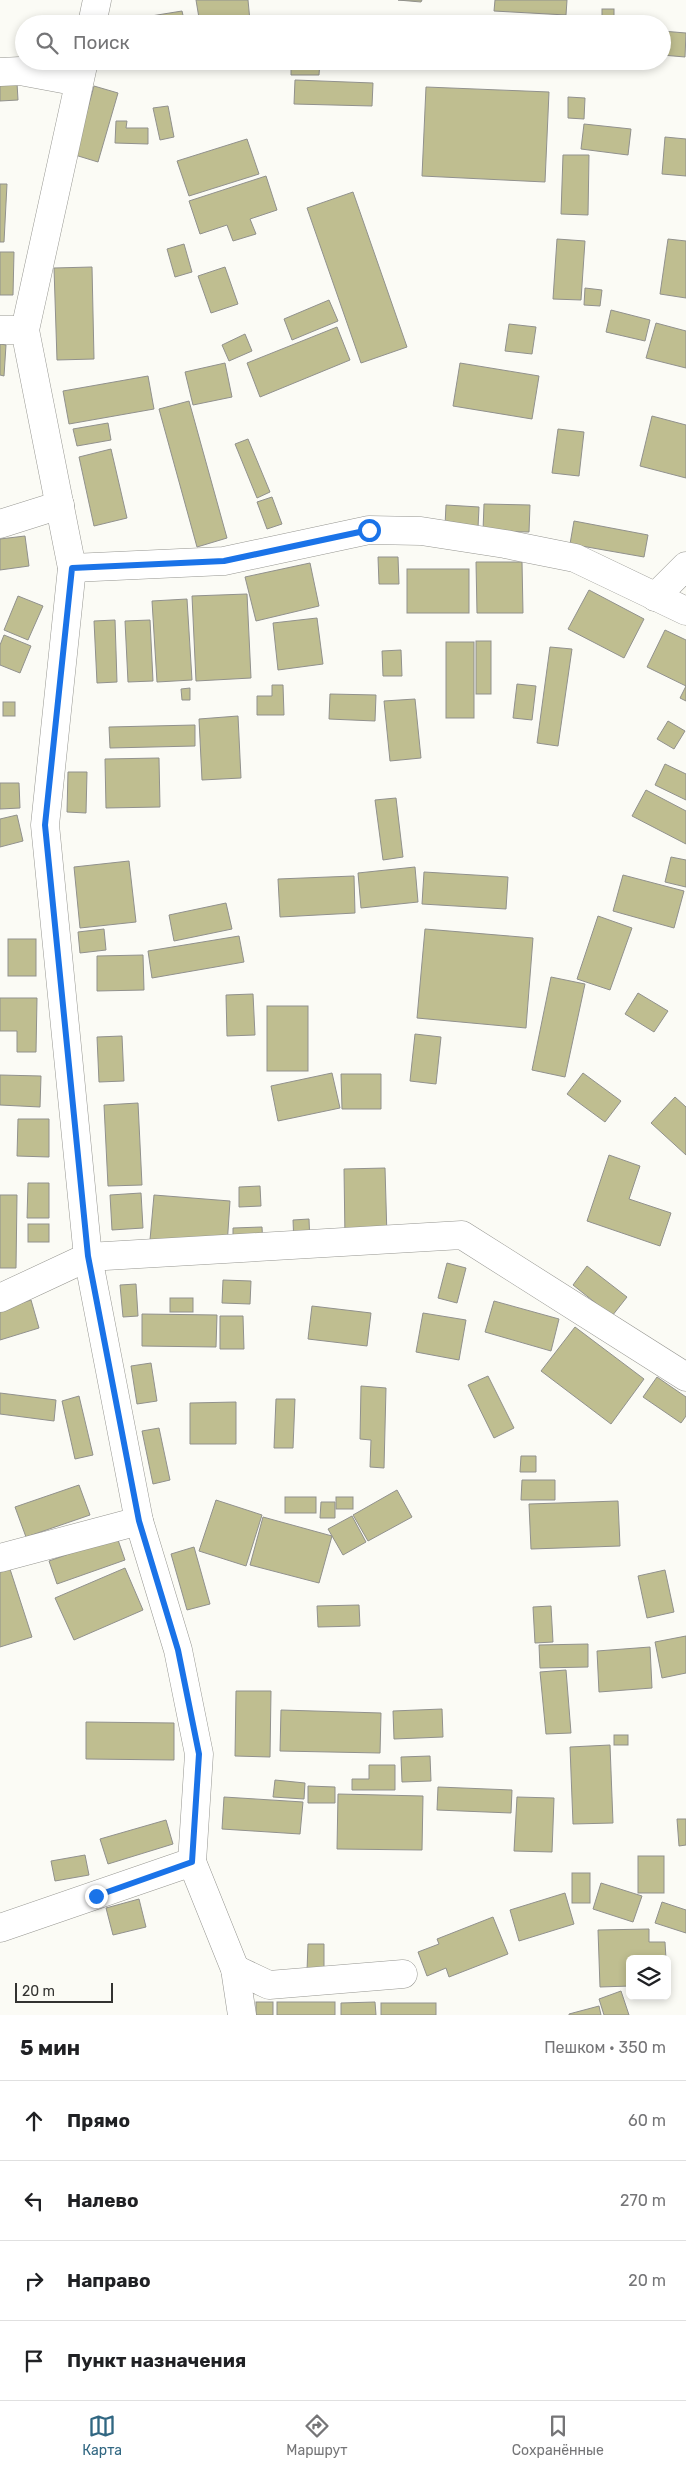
<!DOCTYPE html>
<html lang="ru">
<head>
<meta charset="utf-8">
<style>
  :root { --surface:#fff; --page:#f2f2f2; --text:#202124; --muted:#757577; --line:#e0e0e0; --accent:#316782 }
  body { margin:0; font-family:Rubik,sans-serif; background:var(--page); color:var(--text) }
  .controls { position:absolute; right:15px; bottom:15px; display:grid; overflow:hidden; border-radius:8px; box-shadow:0 2px 8px #0003 }
  .controls button { width:45px; height:45px; display:grid; place-items:center; padding:0; border:0; border-bottom:1px solid var(--line); background:var(--surface); color:var(--text); font:25px sans-serif }
  .scale { position:absolute; left:15px; bottom:12px; width:98px; box-sizing:border-box; padding-left:5px; border:2px solid #333331; border-top:0; font-size:14px; line-height:18px; white-space:nowrap; color:#333331; -webkit-text-stroke:4px #fbfbf5; paint-order:stroke }
  .stop { position:absolute; width:15px; height:15px; margin:-11px; border:4px solid #1a73e8; border-radius:50%; background:#fff }
  .stop.end { background:#1a73e8; border-color:#fff; box-shadow:0 1px 5px #0008 }
  .list { margin:0; padding:0; list-style:none }
  h2 { display:flex; justify-content:space-between; align-items:center; height:65px; margin:0; padding:0 20px; font-size:21px }
  h2 small { font-size:16px; font-weight:400; color:var(--muted) }
  .list li { display:grid; grid-template-columns:32px 1fr auto; gap:15px; align-items:center; box-sizing:border-box; height:80px; padding:0 20px; border-top:1px solid var(--line) }
  .list b { display:block; font-size:19px; white-space:nowrap }
  .list em { font-size:16px; font-style:normal; color:var(--muted) }
  .icon { flex:none; width:28px; height:28px; fill:none; stroke:currentColor; stroke-width:2; stroke-linecap:round; stroke-linejoin:round }
  .map { position:relative; flex:none; width:686px; height:2015px; overflow:hidden }
  .search { position:absolute; background:var(--surface); box-shadow:0 2px 8px #0003; left:15px; right:15px; top:15px; height:55px; display:flex; align-items:center; gap:12px; box-sizing:border-box; padding:0 18px; border-radius:28px; color:var(--muted); font-size:19px }
  .sheet { height:385px; background:var(--surface) }
  nav { display:flex; justify-content:space-around; align-items:center; box-sizing:border-box; height:70px; border-top:1px solid var(--line); background:var(--surface); font-size:14px; color:var(--muted) }
  nav a { display:grid; justify-items:center; gap:2px }
  nav .on { color:var(--accent) }
  .map>svg:first-child { display:block }
  .building { fill:#bfbe90; stroke:#91918d }
  .lines { fill:none; stroke-linecap:round; stroke-linejoin:round }
  .street-casing { stroke:#969691; stroke-width:29 }
  .secondary-casing { stroke:#969691; stroke-width:29 }
  .street { stroke:#fff; stroke-width:28 }
  .secondary { stroke:#fff; stroke-width:28 }
  .route { stroke:#1a73e8; stroke-width:6 }
</style>
</head>
<body>
<div class="map">
<svg width="686" height="2015" viewBox="0 0 686 2015">
  <rect width="100%" height="100%" fill="#fbfbf5"/>
  <!-- building -->
  <g class="building">
    <polygon points="196,0 248,0 250,21 228,24 200,24"/>
    <polygon points="398,0 422,0 421,2"/>
    <polygon points="495,0 567,0 566,15 494,11"/>
    <rect x="602" y="9" width="12" height="13"/>
    <polygon points="182,11 185,24 114,22"/>
    <polygon points="662,31 686,33 685,57 662,55"/>
    <polygon points="291,61 320,61 319,75 291,75"/>
    <polygon points="295,80 373,83 372,106 294,104"/>
    <polygon points="17,83 18,100 0,101 0,84"/>
    <polygon points="94,86 118,93 98,162 75,155"/>
    <polygon points="426,87 549,92 545,182 422,176"/>
    <polygon points="568,97 585,98 584,119 568,118"/>
    <polygon points="168,106 174,137 160,140 153,108"/>
    <polygon points="116,121 127,121 126,128 148,128 148,144 115,143"/>
    <polygon points="584,124 631,129 628,155 581,149"/>
    <polygon points="665,137 686,139 686,176 662,174"/>
    <polygon points="247,139 259,174 189,196 177,161"/>
    <polygon points="563,155 589,155 588,215 561,214"/>
    <polygon points="266,176 277,210 250,219 256,234 233,241 227,225 200,234 189,201"/>
    <polygon points="0,184 7,184 4,242 0,242"/>
    <polygon points="353,192 407,347 361,363 307,208"/>
    <polygon points="557,239 585,241 581,300 553,299"/>
    <polygon points="668,239 686,241 686,298 660,294"/>
    <polygon points="184,244 192,272 175,277 167,249"/>
    <polygon points="0,252 14,252 13,295 0,295"/>
    <polygon points="92,267 94,359 57,360 54,268"/>
    <polygon points="225,267 238,304 211,313 198,276"/>
    <polygon points="585,288 602,290 600,306 584,305"/>
    <polygon points="329,300 338,321 292,340 284,319"/>
    <polygon points="611,310 650,320 645,341 606,332"/>
    <polygon points="656,323 686,331 686,368 646,358"/>
    <polygon points="509,324 536,327 532,354 505,351"/>
    <polygon points="337,327 350,360 260,397 247,363"/>
    <polygon points="245,334 252,351 229,361 222,345"/>
    <polygon points="0,344 6,345 4,376 0,375"/>
    <polygon points="225,363 232,397 193,405 185,372"/>
    <polygon points="460,363 539,376 532,419 453,406"/>
    <polygon points="148,376 154,409 69,424 63,391"/>
    <polygon points="189,401 227,538 197,547 159,409"/>
    <polygon points="652,416 686,425 686,478 640,466"/>
    <polygon points="108,423 111,440 77,446 73,429"/>
    <polygon points="558,429 584,432 579,476 552,473"/>
    <polygon points="248,439 270,492 257,498 235,444"/>
    <polygon points="111,449 127,518 94,526 79,457"/>
    <polygon points="272,497 282,524 267,529 257,502"/>
    <polygon points="484,504 530,505 529,532 483,531"/>
    <polygon points="446,505 479,507 478,528 445,526"/>
    <polygon points="574,521 648,535 644,557 570,544"/>
    <polygon points="25,536 29,566 0,570 0,539"/>
    <polygon points="378,557 398,557 399,584 379,584"/>
    <polygon points="476,562 522,562 523,613 477,613"/>
    <polygon points="310,563 319,606 256,621 245,577"/>
    <rect x="407" y="569" width="62" height="44"/>
    <polygon points="589,590 644,619 624,658 568,629"/>
    <polygon points="247,594 251,678 196,681 192,596"/>
    <polygon points="18,596 43,606 28,640 4,630"/>
    <polygon points="187,599 192,680 157,682 152,601"/>
    <polygon points="317,618 323,664 278,670 273,623"/>
    <polygon points="115,620 117,682 97,683 94,621"/>
    <polygon points="150,620 153,681 128,682 125,621"/>
    <polygon points="665,630 686,640 686,701 680,698 686,686 647,667"/>
    <polygon points="4,635 31,646 20,673 0,665 0,645"/>
    <rect x="476" y="641" width="15" height="53"/>
    <rect x="446" y="642" width="28" height="76"/>
    <polygon points="550,647 572,649 558,746 537,743"/>
    <polygon points="401,650 402,676 383,676 382,651"/>
    <polygon points="517,684 536,686 532,720 513,718"/>
    <polygon points="272,685 283,685 284,715 257,715 257,696 272,696"/>
    <polygon points="190,688 190,700 182,700 181,689"/>
    <polygon points="330,694 376,695 375,721 329,719"/>
    <polygon points="415,699 421,758 390,761 384,701"/>
    <rect x="3" y="702" width="12" height="14"/>
    <polygon points="238,716 241,778 202,780 199,719"/>
    <polygon points="668,721 685,731 674,749 657,739"/>
    <polygon points="195,725 195,746 110,748 109,727"/>
    <polygon points="159,758 160,807 106,808 105,759"/>
    <polygon points="665,764 686,774 686,800 655,785"/>
    <polygon points="68,772 87,772 86,813 67,812"/>
    <polygon points="0,783 19,783 20,808 0,809"/>
    <polygon points="646,790 686,811 686,844 632,816"/>
    <polygon points="396,798 403,857 383,860 375,800"/>
    <polygon points="17,815 23,841 0,847 0,819"/>
    <polygon points="671,857 686,860 686,887 665,882"/>
    <polygon points="129,861 136,922 80,928 74,867"/>
    <polygon points="415,867 418,902 361,908 358,873"/>
    <polygon points="424,872 508,877 506,909 422,904"/>
    <polygon points="623,875 684,891 674,928 613,911"/>
    <polygon points="354,876 355,913 280,917 278,879"/>
    <polygon points="226,903 232,929 174,941 169,915"/>
    <polygon points="598,916 632,928 610,990 577,979"/>
    <polygon points="104,929 106,950 80,953 78,932"/>
    <polygon points="425,929 533,938 526,1028 417,1018"/>
    <polygon points="239,936 244,962 152,978 148,951"/>
    <rect x="8" y="939" width="28" height="37"/>
    <polygon points="143,955 144,990 97,991 97,956"/>
    <polygon points="551,977 585,984 565,1077 532,1070"/>
    <polygon points="638,993 668,1011 654,1032 625,1014"/>
    <polygon points="253,994 255,1035 227,1036 226,995"/>
    <polygon points="0,998 37,998 36,1052 17,1052 17,1031 0,1031"/>
    <rect x="267" y="1006" width="41" height="65"/>
    <polygon points="415,1034 441,1037 436,1084 410,1081"/>
    <polygon points="122,1036 124,1081 99,1082 97,1037"/>
    <polygon points="332,1073 340,1108 278,1121 271,1086"/>
    <polygon points="583,1073 621,1101 605,1122 567,1094"/>
    <polygon points="341,1074 381,1074 381,1109 342,1109"/>
    <polygon points="0,1075 41,1076 40,1107 0,1105"/>
    <polygon points="675,1097 686,1107 686,1155 651,1123"/>
    <polygon points="138,1103 142,1185 108,1186 104,1105"/>
    <polygon points="18,1119 49,1119 49,1157 17,1156"/>
    <polygon points="609,1155 640,1166 629,1199 671,1213 660,1246 587,1221"/>
    <polygon points="385,1168 387,1237 345,1238 344,1169"/>
    <polygon points="28,1183 49,1183 49,1218 27,1218"/>
    <polygon points="260,1186 261,1206 239,1207 239,1187"/>
    <polygon points="141,1193 143,1228 112,1230 110,1195"/>
    <polygon points="0,1195 17,1195 16,1268 0,1268"/>
    <polygon points="154,1195 230,1201 227,1246 150,1240"/>
    <polygon points="309,1219 310,1243 294,1244 293,1220"/>
    <rect x="28" y="1224" width="21" height="18"/>
    <polygon points="262,1227 263,1246 233,1247 233,1228"/>
    <polygon points="447,1263 466,1268 457,1303 438,1298"/>
    <polygon points="587,1266 627,1297 612,1316 573,1285"/>
    <polygon points="223,1280 251,1281 250,1304 222,1303"/>
    <polygon points="136,1284 138,1316 123,1317 120,1285"/>
    <rect x="170" y="1298" width="23" height="14"/>
    <polygon points="31,1300 39,1328 0,1340 0,1310"/>
    <polygon points="494,1301 559,1319 551,1351 485,1332"/>
    <polygon points="312,1306 371,1313 367,1346 308,1339"/>
    <polygon points="423,1313 466,1320 459,1360 416,1352"/>
    <polygon points="142,1314 217,1315 216,1347 142,1346"/>
    <polygon points="220,1316 243,1316 244,1349 220,1349"/>
    <polygon points="575,1327 644,1379 611,1424 541,1371"/>
    <polygon points="151,1363 157,1401 137,1404 131,1366"/>
    <polygon points="488,1376 514,1428 494,1438 468,1385"/>
    <polygon points="657,1377 686,1397 686,1416 681,1423 643,1397"/>
    <polygon points="361,1386 386,1388 384,1468 370,1467 371,1440 360,1439"/>
    <polygon points="0,1393 56,1400 54,1421 0,1414"/>
    <polygon points="79,1396 93,1455 75,1459 62,1401"/>
    <polygon points="276,1399 295,1399 293,1448 274,1448"/>
    <polygon points="236,1402 236,1444 190,1444 190,1403"/>
    <polygon points="159,1428 170,1480 153,1484 142,1431"/>
    <polygon points="521,1456 536,1456 536,1472 520,1472"/>
    <polygon points="522,1480 555,1480 555,1500 521,1500"/>
    <polygon points="79,1485 90,1515 26,1537 15,1507"/>
    <polygon points="397,1490 412,1517 368,1541 353,1515"/>
    <rect x="285" y="1497" width="31" height="16"/>
    <rect x="336" y="1497" width="17" height="12"/>
    <polygon points="216,1500 262,1515 246,1566 199,1551"/>
    <polygon points="618,1501 620,1546 531,1549 529,1504"/>
    <polygon points="321,1502 335,1502 335,1518 320,1518"/>
    <polygon points="352,1516 366,1542 343,1555 328,1529"/>
    <polygon points="263,1517 332,1536 319,1583 250,1565"/>
    <polygon points="117,1537 125,1560 57,1584 49,1561"/>
    <polygon points="194,1547 210,1604 187,1610 171,1554"/>
    <polygon points="9,1566 32,1637 0,1647 0,1569"/>
    <polygon points="125,1568 143,1610 74,1640 55,1598"/>
    <polygon points="665,1570 674,1612 647,1618 638,1576"/>
    <polygon points="359,1605 360,1626 318,1627 317,1606"/>
    <polygon points="551,1606 553,1642 535,1643 533,1607"/>
    <polygon points="686,1636 686,1673 662,1678 655,1642"/>
    <polygon points="588,1644 588,1667 540,1668 539,1645"/>
    <polygon points="650,1647 652,1688 599,1692 597,1651"/>
    <polygon points="566,1670 571,1733 546,1734 540,1672"/>
    <polygon points="236,1691 271,1691 270,1757 235,1756"/>
    <polygon points="442,1709 443,1737 394,1739 393,1711"/>
    <polygon points="281,1710 381,1713 380,1753 280,1751"/>
    <polygon points="86,1722 174,1723 174,1760 86,1759"/>
    <rect x="614" y="1735" width="14" height="10"/>
    <polygon points="610,1745 613,1823 573,1824 570,1747"/>
    <polygon points="430,1756 431,1781 402,1782 401,1757"/>
    <polygon points="369,1765 395,1765 395,1790 352,1790 352,1779 369,1779"/>
    <polygon points="275,1780 305,1783 304,1799 273,1797"/>
    <polygon points="308,1786 335,1787 335,1803 308,1803"/>
    <polygon points="438,1787 512,1790 511,1813 437,1810"/>
    <polygon points="338,1794 423,1796 422,1850 337,1849"/>
    <polygon points="224,1797 303,1802 300,1834 222,1829"/>
    <polygon points="517,1797 554,1798 552,1852 514,1851"/>
    <polygon points="677,1819 686,1819 686,1845 679,1846"/>
    <polygon points="166,1820 173,1844 108,1864 100,1839"/>
    <polygon points="85,1855 89,1875 55,1881 51,1861"/>
    <rect x="638" y="1856" width="26" height="37"/>
    <rect x="572" y="1873" width="18" height="30"/>
    <polygon points="601,1883 642,1896 633,1922 593,1909"/>
    <polygon points="565,1893 574,1924 519,1941 510,1910"/>
    <polygon points="139,1899 146,1927 113,1935 106,1908"/>
    <polygon points="662,1902 686,1910 686,1933 655,1923"/>
    <polygon points="493,1917 508,1954 449,1977 446,1968 427,1976 418,1952 439,1944 437,1939"/>
    <polygon points="649,1929 649,1942 665,1942 666,1959 630,1959 630,1986 600,1987 598,1930"/>
    <polygon points="308,1944 324,1944 324,1972 307,1971"/>
    <polygon points="621,1991 629,2015 604,2015 599,1999"/>
    <rect x="256" y="2002" width="17" height="13"/>
    <rect x="277" y="2002" width="58" height="13"/>
    <polygon points="375,2002 376,2015 341,2015 341,2003"/>
    <rect x="381" y="2003" width="55" height="12"/>
    <polygon points="599,2006 601,2015 569,2015 569,2014"/>
  </g>
  <g class="lines">
    <!-- street casing -->
    <g class="street-casing">
      <g id="street">
        <polyline points="0,72 20,71 79,82"/>
        <polyline points="0,330 25,330"/>
        <polyline points="0,524 60,505"/>
        <polyline points="655,597 686,566"/>
        <polyline points="0,1298 88,1257 462,1235 686,1377"/>
        <polyline points="0,1558 139,1521"/>
        <polyline points="0,1928 192,1862 235,1969 242,2015"/>
        <polyline points="235,1969 269,1985 403,1974"/>
      </g>
    </g>
    <!-- secondary casing -->
    <g class="secondary-casing">
      <g id="secondary">
        <polyline points="92,24 97,0"/>
        <polyline points="84,61 25,330 72,568 45,825 88,1257 139,1521 178,1650 199,1754 192,1862"/>
        <polyline points="72,568 224,561 369,530 421,531 505,544 575,558 686,611"/>
      </g>
    </g>
    <!-- street -->
    <use href="#street" class="street"/>
    <!-- secondary -->
    <use href="#secondary" class="secondary"/>
  </g>
  <g class="lines">
    <!-- route -->
    <polyline class="route" points="96,1896 192,1862 199,1754 178,1650 139,1521 88,1256 45,825 72,568 224,561 369,530"/>
  </g>
</svg>
<div class="controls">
<button><svg class="icon" aria-label="layers" viewBox="0 0 24 24"><path d="M12 4l9 5-9 5-9-5zM3 14l9 5 9-5"/></svg></button>
</div>
<div class="scale">20 m</div>
<div class="stop" style="left:369px;top:530px"></div>
<div class="stop end" style="left:96px;top:1896px"></div>
<div class="search"><svg class="icon" aria-label="search" viewBox="0 0 24 24"><circle cx="10" cy="10" r="6"/><path d="M15 15l6 6"/></svg>Поиск</div>
</div>
<section class="sheet">
<h2>5 мин<small>Пешком · 350 m</small></h2>
<ul class="list">
<li><svg class="icon" aria-label="ahead" viewBox="0 0 24 24"><path d="M12 20V5M6 11l6-6 6 6"/></svg><div><b>Прямо</b></div><em>60 m</em></li>
<li><svg class="icon" aria-label="left" viewBox="0 0 24 24"><path d="M17 20v-9H6M10 6l-5 5 5 5"/></svg><div><b>Налево</b></div><em>270 m</em></li>
<li><svg class="icon" aria-label="right" viewBox="0 0 24 24"><path d="M7 20v-9h11M14 6l5 5-5 5"/></svg><div><b>Направо</b></div><em>20 m</em></li>
<li><svg class="icon" aria-label="arrive" viewBox="0 0 24 24"><path d="M6 21V4h12l-3 4 3 4H6"/></svg><div><b>Пункт назначения</b></div></li>
</ul>
</section>
<nav>
<a class="on"><svg class="icon" aria-label="map" viewBox="0 0 24 24"><path d="M3 6l6-2 6 2 6-2v14l-6 2-6-2-6 2zM9 4v14M15 6v14"/></svg>Карта</a>
<a><svg class="icon" aria-label="directions" viewBox="0 0 24 24"><path d="M12 3l9 9-9 9-9-9zM9 14v-3h6M13 9l2 2-2 2"/></svg>Маршрут</a>
<a><svg class="icon" aria-label="saved" viewBox="0 0 24 24"><path d="M7 4h10v16l-5-4-5 4z"/></svg>Сохранённые</a>
</nav>
</body>
</html>
